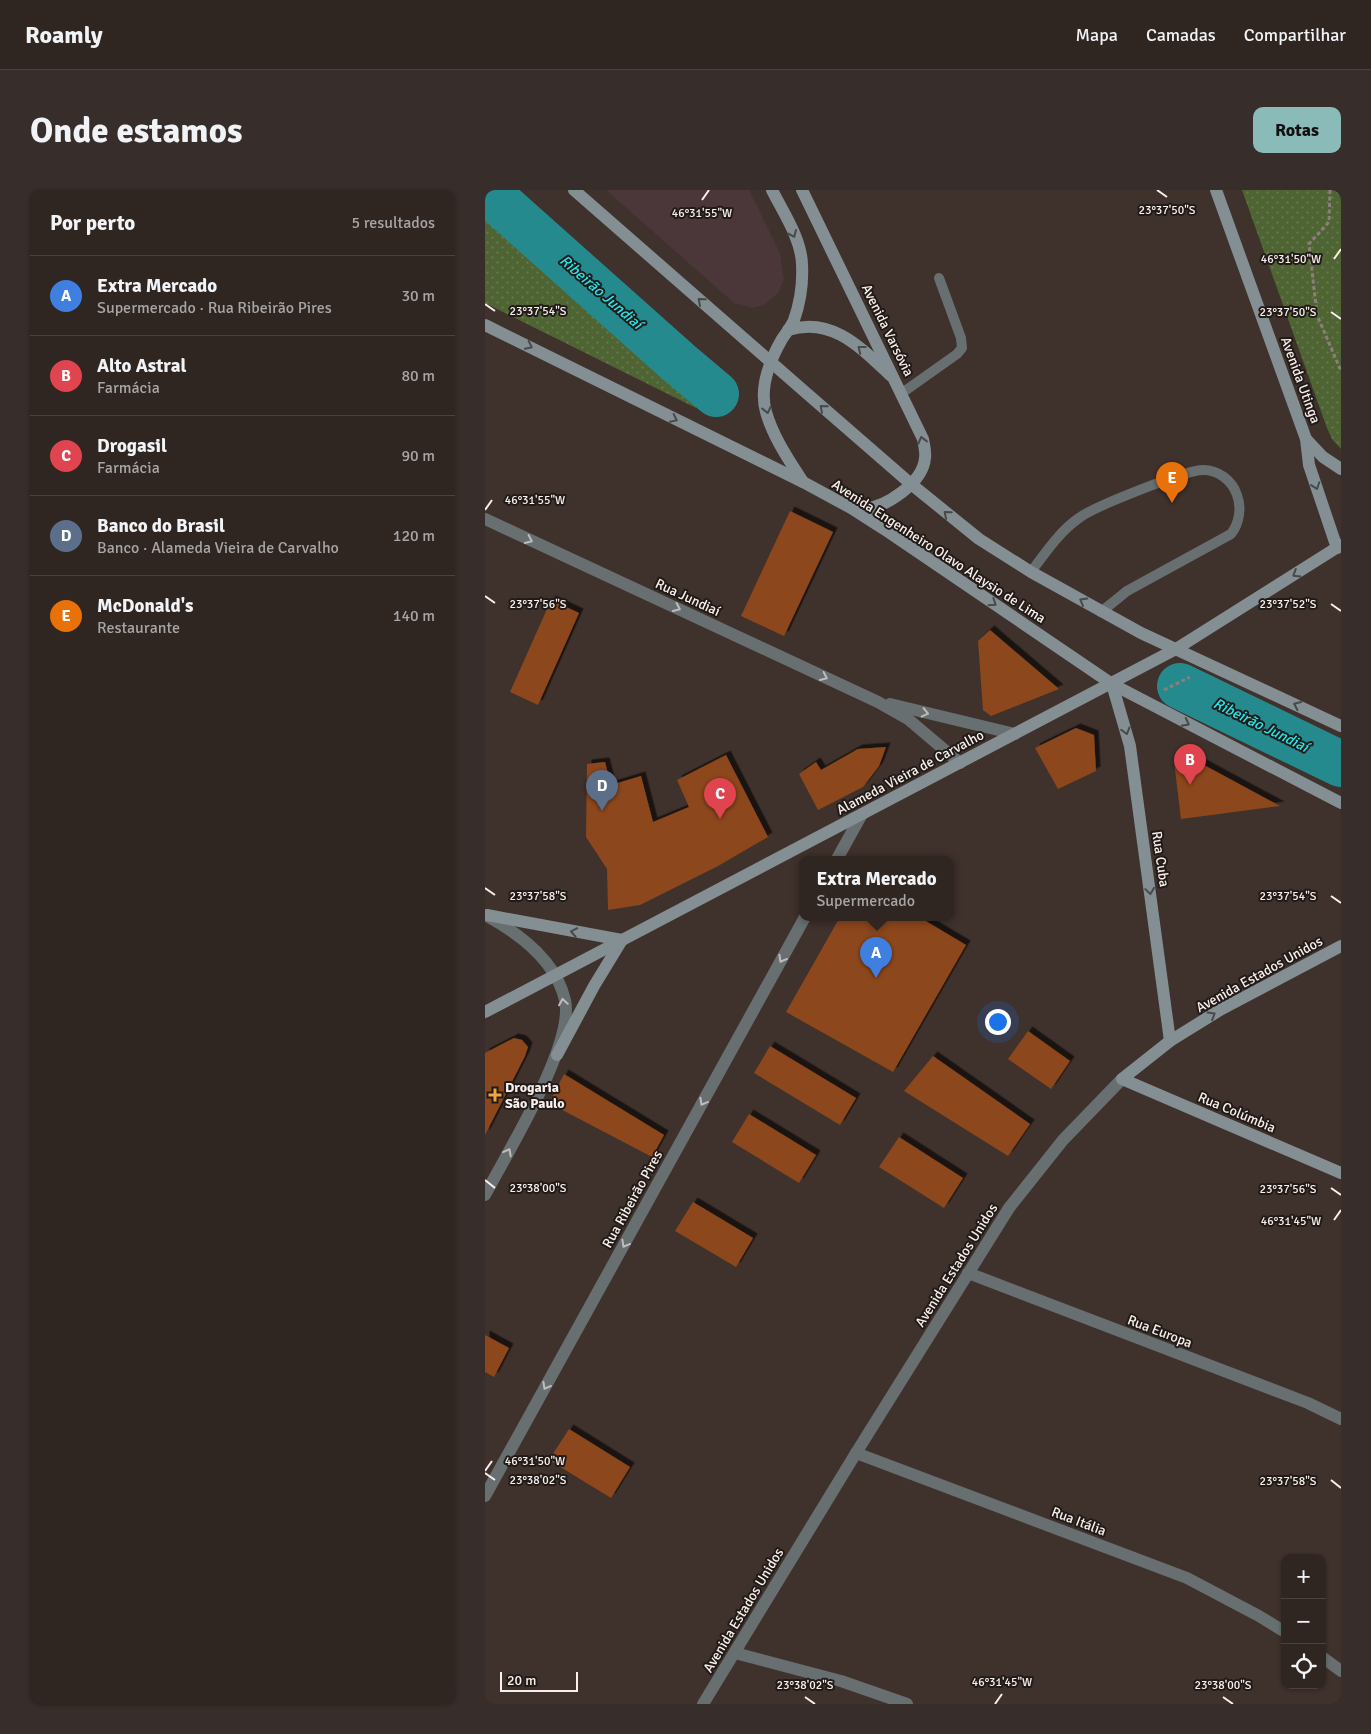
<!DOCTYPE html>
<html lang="pt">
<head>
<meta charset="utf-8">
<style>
  :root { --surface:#2f2521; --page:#372d2a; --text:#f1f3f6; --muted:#a7a5a5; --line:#4a423f; --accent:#8bbbb9 }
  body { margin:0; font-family:Signika,sans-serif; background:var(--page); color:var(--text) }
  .controls { position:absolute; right:15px; bottom:15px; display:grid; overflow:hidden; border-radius:10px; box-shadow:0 1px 4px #0004 }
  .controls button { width:45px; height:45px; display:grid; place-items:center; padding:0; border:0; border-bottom:1px solid var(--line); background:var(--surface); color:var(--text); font:25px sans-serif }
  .scale { position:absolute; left:15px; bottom:12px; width:78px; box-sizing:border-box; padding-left:5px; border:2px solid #f9efec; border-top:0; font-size:14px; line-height:18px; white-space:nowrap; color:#f9efec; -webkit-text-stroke:4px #211b18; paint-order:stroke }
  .you { position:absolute; left:512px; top:831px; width:18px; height:18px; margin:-12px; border:4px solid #fff; border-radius:50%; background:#1a73e8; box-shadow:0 0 0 8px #1a73e833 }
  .badge { display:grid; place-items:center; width:32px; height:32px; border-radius:50%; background:var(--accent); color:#fff; font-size:16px; font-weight:700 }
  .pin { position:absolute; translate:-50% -41px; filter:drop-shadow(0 1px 2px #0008) }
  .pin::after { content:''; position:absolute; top:26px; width:18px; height:15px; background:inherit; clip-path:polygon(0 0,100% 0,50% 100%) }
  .popup { position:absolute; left:314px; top:666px; width:155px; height:65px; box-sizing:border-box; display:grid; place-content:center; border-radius:10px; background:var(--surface); filter:drop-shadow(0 1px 4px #0005); font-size:16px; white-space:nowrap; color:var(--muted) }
  .popup b { font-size:19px; color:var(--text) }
  .popup::after { content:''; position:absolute; left:50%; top:100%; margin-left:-10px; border:10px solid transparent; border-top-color:var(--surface) }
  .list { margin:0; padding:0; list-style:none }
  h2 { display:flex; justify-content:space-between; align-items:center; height:65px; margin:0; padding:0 20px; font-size:21px }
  h2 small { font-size:16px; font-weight:400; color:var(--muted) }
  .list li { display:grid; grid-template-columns:32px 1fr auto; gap:15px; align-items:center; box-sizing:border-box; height:80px; padding:0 20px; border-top:1px solid var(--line) }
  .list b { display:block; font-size:19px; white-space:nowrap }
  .list p { margin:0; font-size:16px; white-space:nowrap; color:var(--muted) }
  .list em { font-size:16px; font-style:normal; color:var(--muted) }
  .icon { flex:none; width:28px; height:28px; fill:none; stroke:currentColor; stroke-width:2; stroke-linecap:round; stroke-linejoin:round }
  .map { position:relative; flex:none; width:856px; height:1514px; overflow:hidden; border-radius:10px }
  header { display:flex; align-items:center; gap:30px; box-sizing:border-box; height:70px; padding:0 25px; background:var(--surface); border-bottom:1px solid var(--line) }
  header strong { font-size:24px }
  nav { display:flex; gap:28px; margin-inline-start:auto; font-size:18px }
  .intro { display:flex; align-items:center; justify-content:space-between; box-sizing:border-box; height:120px; padding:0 30px }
  h1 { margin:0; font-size:35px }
  .button { padding:12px 22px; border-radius:10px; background:var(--accent); color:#111; font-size:18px; font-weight:700 }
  main { display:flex; gap:30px; padding:0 30px }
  aside { flex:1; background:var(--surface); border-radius:10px; box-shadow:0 1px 4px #0004 }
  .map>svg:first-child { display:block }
  .commercial { fill:#4b363a }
  .grass { fill:url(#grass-dots) }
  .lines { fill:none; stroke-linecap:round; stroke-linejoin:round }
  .river { stroke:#258a8e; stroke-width:46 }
  .building { fill:#8d471a; filter:url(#shadow) }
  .path { stroke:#8c7f7b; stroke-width:3; stroke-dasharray:4 2.5; stroke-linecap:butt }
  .service { stroke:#676f71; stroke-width:10 }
  .minor { stroke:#676f71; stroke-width:12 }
  .tertiary { stroke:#676f71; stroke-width:12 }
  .secondary { stroke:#838f92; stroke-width:12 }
  .oneway { stroke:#484949 }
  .oneway2 { stroke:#bfbcbb }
  .ticks { fill:none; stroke:#f9efec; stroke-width:2 }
  .poi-dot { fill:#efa73d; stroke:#211b18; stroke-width:2 }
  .labels { text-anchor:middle; stroke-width:4; stroke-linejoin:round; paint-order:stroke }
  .street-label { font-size:14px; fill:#f9efec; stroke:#211b18 }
  .poi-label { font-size:14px; font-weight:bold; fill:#f9efec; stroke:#211b18; text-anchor:start }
  .water-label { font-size:15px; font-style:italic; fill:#21e8f0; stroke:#211b18 }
  .ticks-label { font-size:12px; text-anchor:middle; fill:#f9efec; stroke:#211b18; stroke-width:4; stroke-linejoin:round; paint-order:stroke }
</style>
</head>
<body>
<header>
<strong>Roamly</strong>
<nav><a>Mapa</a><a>Camadas</a><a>Compartilhar</a></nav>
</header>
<div class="intro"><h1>Onde estamos</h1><a class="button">Rotas</a></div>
<main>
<aside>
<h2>Por perto<small>5 resultados</small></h2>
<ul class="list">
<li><span class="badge" style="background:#3f7fe0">A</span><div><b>Extra Mercado</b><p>Supermercado · Rua Ribeirão Pires</p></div><em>30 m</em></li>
<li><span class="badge" style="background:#e0444e">B</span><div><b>Alto Astral</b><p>Farmácia</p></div><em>80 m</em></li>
<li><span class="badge" style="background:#e0444e">C</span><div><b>Drogasil</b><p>Farmácia</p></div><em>90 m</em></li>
<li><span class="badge" style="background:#5c6f8a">D</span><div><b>Banco do Brasil</b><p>Banco · Alameda Vieira de Carvalho</p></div><em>120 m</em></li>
<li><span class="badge" style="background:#e8710a">E</span><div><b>McDonald's</b><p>Restaurante</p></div><em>140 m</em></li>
</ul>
</aside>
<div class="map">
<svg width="856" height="1514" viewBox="0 0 856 1514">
  <defs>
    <pattern id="grass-dots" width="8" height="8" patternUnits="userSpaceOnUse" patternTransform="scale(1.25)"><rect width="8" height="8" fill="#4e6432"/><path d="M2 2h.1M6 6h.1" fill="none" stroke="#687a50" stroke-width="1.8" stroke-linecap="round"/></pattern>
    <filter id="shadow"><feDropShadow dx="4.5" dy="-4.5" stdDeviation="0" flood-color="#0009"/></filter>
  </defs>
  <rect width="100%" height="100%" fill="#3f312c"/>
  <!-- commercial -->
  <polygon class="commercial" points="121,0 264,0 295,63 299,90 293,103 279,115 267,118 249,113"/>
  <!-- grass -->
  <g class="grass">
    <polygon points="757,0 856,0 856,259 847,249 842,238"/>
    <polygon points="0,15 215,208 211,218 0,113"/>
  </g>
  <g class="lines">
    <!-- river -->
    <g class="river">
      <polyline points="0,0 193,172 231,204"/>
      <polyline points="695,496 856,574"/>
    </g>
  </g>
  <!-- building -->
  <g class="building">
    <polygon points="305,321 348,342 299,446 256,426"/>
    <polygon points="66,410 94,423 53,515 25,502"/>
    <polygon points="505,440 574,499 506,526 498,520 493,451"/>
    <polygon points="591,538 609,545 611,581 573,599 550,558"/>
    <polygon points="401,557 394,576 378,597 333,620 314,584 331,572 336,580 373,559"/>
    <polygon points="241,565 283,647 233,676 155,715 123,720 122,679 101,647 102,574 120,572 126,595 156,586 168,632 204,617 192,590"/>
    <polygon points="706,568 795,616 696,629 689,571"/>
    <polygon points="355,727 434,727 481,755 408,882 301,822"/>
    <polygon points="543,841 585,871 566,899 523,869"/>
    <polygon points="29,848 37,850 43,857 40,866 0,945 0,863"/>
    <polygon points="285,856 371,908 355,935 269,883"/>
    <polygon points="448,866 545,934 523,966 419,901"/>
    <polygon points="79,884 179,945 167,967 64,913"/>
    <polygon points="264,924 331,965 314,993 247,952"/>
    <polygon points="414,947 478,988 459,1018 394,977"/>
    <polygon points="208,1012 268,1048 251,1077 190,1041"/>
    <polygon points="0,1145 24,1158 9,1187 0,1182"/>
    <polygon points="84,1239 145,1277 126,1308 64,1270"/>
  </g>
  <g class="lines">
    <!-- path -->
    <g class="path">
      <polyline points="845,0 844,32 824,54 832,125 856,181"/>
      <polyline points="679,500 705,487"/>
    </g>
    <!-- service -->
    <g class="service">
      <polyline points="417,203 472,164 477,158 476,148 454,88"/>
      <path d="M 546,382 C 560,363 575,341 594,328 C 608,317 701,280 718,280 C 733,280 747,290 752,305 C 757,318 754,334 746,344 L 642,401 L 616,422"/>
    </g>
    <!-- minor -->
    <g class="minor">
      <polyline points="0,329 393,512 423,529 475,573"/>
      <polyline points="405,514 530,544"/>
      <polyline points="352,669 377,624"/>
      <path d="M 0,1005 C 22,963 90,854 80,810 C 71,771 35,744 2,726"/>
      <polyline points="483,1083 823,1213 856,1229"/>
      <polyline points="371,1263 702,1388 774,1426 800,1442"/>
      <polyline points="0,1306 320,727"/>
      <polyline points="250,1463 356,1491 422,1514"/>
      <polyline points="837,1467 856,1481"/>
    </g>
    <!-- tertiary -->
    <polyline class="tertiary" points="218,1514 371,1263 524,1018 578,950 637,889"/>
    <!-- secondary -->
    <g class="secondary">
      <polyline points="89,0 319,201 426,294 494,349 546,382 656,443 856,536"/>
      <path d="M 287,0 C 298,22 316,48 317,74 C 318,92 315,113 309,130 C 306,137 301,143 297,149 C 285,170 274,198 281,222 C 288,247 304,270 318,292"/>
      <path d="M 317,0 L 438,249 C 439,255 441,262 440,268 C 438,293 401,317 379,319 C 375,319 370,318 367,318"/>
      <polyline points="731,0 821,249 824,275 852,358"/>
      <polyline points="0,135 318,292 366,318 405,343 627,494 856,613"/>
      <path d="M 303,140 C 347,126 376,158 405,185"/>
      <polyline points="821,249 838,267 856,279"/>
      <polyline points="627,494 645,556 685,851"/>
      <polyline points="2,725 137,750 109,796 72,865"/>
      <polyline points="856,756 735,820 685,851 637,889 856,983"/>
      <polyline points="0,822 691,459 856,355"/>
    </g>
  </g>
  <!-- one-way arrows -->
  <defs><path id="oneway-chevron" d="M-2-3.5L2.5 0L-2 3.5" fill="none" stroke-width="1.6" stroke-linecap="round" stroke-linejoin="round" transform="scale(1.25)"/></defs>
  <g class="oneway">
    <use href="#oneway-chevron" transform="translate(308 44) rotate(66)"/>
    <use href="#oneway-chevron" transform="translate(216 111) rotate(-139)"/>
    <use href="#oneway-chevron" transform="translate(44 156) rotate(26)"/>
    <use href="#oneway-chevron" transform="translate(376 159) rotate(-142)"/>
    <use href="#oneway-chevron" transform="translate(338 218) rotate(-139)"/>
    <use href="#oneway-chevron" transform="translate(282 220) rotate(77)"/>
    <use href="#oneway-chevron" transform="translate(189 229) rotate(26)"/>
    <use href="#oneway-chevron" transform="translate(437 250) rotate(-104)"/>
    <use href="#oneway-chevron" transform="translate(831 296) rotate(71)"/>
    <use href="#oneway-chevron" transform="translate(462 324) rotate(-140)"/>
    <use href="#oneway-chevron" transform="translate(811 384) rotate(148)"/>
    <use href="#oneway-chevron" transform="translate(598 411) rotate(-150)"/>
    <use href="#oneway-chevron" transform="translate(508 413) rotate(34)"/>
    <use href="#oneway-chevron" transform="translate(812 515) rotate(-155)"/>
    <use href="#oneway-chevron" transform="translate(701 533) rotate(27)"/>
    <use href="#oneway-chevron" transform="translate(641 541) rotate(74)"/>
    <use href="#oneway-chevron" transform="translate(665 701) rotate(82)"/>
    <use href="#oneway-chevron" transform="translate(89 742) rotate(-169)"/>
    <use href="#oneway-chevron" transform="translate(727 825) rotate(-31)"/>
  </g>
  <g class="oneway2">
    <use href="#oneway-chevron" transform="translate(44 350) rotate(25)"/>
    <use href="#oneway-chevron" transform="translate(192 418) rotate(25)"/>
    <use href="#oneway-chevron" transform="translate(339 487) rotate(25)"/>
    <use href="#oneway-chevron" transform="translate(440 523) rotate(13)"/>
    <use href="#oneway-chevron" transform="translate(297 769) rotate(119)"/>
    <use href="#oneway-chevron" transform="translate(78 812) rotate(-99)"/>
    <use href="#oneway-chevron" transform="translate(218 912) rotate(119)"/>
    <use href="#oneway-chevron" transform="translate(23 962) rotate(-62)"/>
    <use href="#oneway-chevron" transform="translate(140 1054) rotate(119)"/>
    <use href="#oneway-chevron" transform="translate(61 1196) rotate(119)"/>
  </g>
  <!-- ticks -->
  <path class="ticks" d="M 672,0 L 682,7M 217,10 L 224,0M 849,69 L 856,59M 0,114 L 10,121M 846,122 L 856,129M 0,320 L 7,310M 0,406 L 10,413M 846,414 L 856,421M 0,698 L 10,705M 846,706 L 856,713M 0,990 L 10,998M 846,998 L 856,1005M 849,1030 L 856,1020M 0,1281 L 7,1271M 0,1283 L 10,1290M 846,1290 L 856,1298M 320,1507 L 330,1514M 738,1507 L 748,1514M 510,1514 L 517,1504"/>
  <!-- markers -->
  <path class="poi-dot" d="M7.5 897.5h5v5h5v5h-5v5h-5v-5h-5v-5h5z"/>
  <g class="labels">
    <!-- street labels -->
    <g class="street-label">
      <text transform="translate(403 140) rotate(64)" y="5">Avenida Varsóvia</text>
      <text transform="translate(816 190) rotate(70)" y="5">Avenida Utinga</text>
      <text transform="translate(454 361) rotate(33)" y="5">Avenida Engenheiro Olavo Alaysio de Lima</text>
      <text transform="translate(203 407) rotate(25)" y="5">Rua Jundiaí</text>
      <text transform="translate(425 582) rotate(-28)" y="5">Alameda Vieira de Carvalho</text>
      <text transform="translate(676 669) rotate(82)" y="5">Rua Cuba</text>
      <text transform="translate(774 784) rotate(-29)" y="5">Avenida Estados Unidos</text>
      <text transform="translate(752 922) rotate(23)" y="5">Rua Colúmbia</text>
      <text transform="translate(147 1009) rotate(-61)" y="5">Rua Ribeirão Pires</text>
      <text transform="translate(471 1075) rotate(-58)" y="5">Avenida Estados Unidos</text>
      <text transform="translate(675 1141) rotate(21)" y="5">Rua Europa</text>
      <text transform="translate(594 1331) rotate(21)" y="5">Rua Itália</text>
      <text transform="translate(258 1420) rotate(-59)" y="5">Avenida Estados Unidos</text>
    </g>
    <!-- poi labels -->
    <g class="poi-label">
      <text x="20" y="902">Drogaria<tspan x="20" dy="16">São Paulo</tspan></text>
    </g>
    <!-- water labels -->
    <g class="water-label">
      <text transform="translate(116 102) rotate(41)" y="5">Ribeirão Jundiaí</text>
      <text transform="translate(776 535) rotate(26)" y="5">Ribeirão Jundiaí</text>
    </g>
  </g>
  <g class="ticks-label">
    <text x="682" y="24">23°37'50"S</text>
    <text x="217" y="27">46°31'55"W</text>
    <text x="806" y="73">46°31'50"W</text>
    <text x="53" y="125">23°37'54"S</text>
    <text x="803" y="126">23°37'50"S</text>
    <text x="50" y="314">46°31'55"W</text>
    <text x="53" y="418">23°37'56"S</text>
    <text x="803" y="418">23°37'52"S</text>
    <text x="53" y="710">23°37'58"S</text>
    <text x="803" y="710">23°37'54"S</text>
    <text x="53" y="1002">23°38'00"S</text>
    <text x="803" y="1003">23°37'56"S</text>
    <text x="806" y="1035">46°31'45"W</text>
    <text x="50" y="1275">46°31'50"W</text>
    <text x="53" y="1294">23°38'02"S</text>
    <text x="803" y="1295">23°37'58"S</text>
    <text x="517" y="1496">46°31'45"W</text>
    <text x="320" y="1499">23°38'02"S</text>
    <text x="738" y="1499">23°38'00"S</text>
  </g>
</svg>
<div class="controls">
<button>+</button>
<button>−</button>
<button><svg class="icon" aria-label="locate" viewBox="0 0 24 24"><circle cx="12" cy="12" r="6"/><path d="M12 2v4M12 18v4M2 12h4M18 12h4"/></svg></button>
</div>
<div class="scale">20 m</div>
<div class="you"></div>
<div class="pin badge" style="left:391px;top:788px;background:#3f7fe0">A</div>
<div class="popup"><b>Extra Mercado</b>Supermercado</div>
<div class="pin badge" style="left:705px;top:595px;background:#e0444e">B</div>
<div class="pin badge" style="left:235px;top:629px;background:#e0444e">C</div>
<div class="pin badge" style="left:117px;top:621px;background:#5c6f8a">D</div>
<div class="pin badge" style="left:687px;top:313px;background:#e8710a">E</div>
</div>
</main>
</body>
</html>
